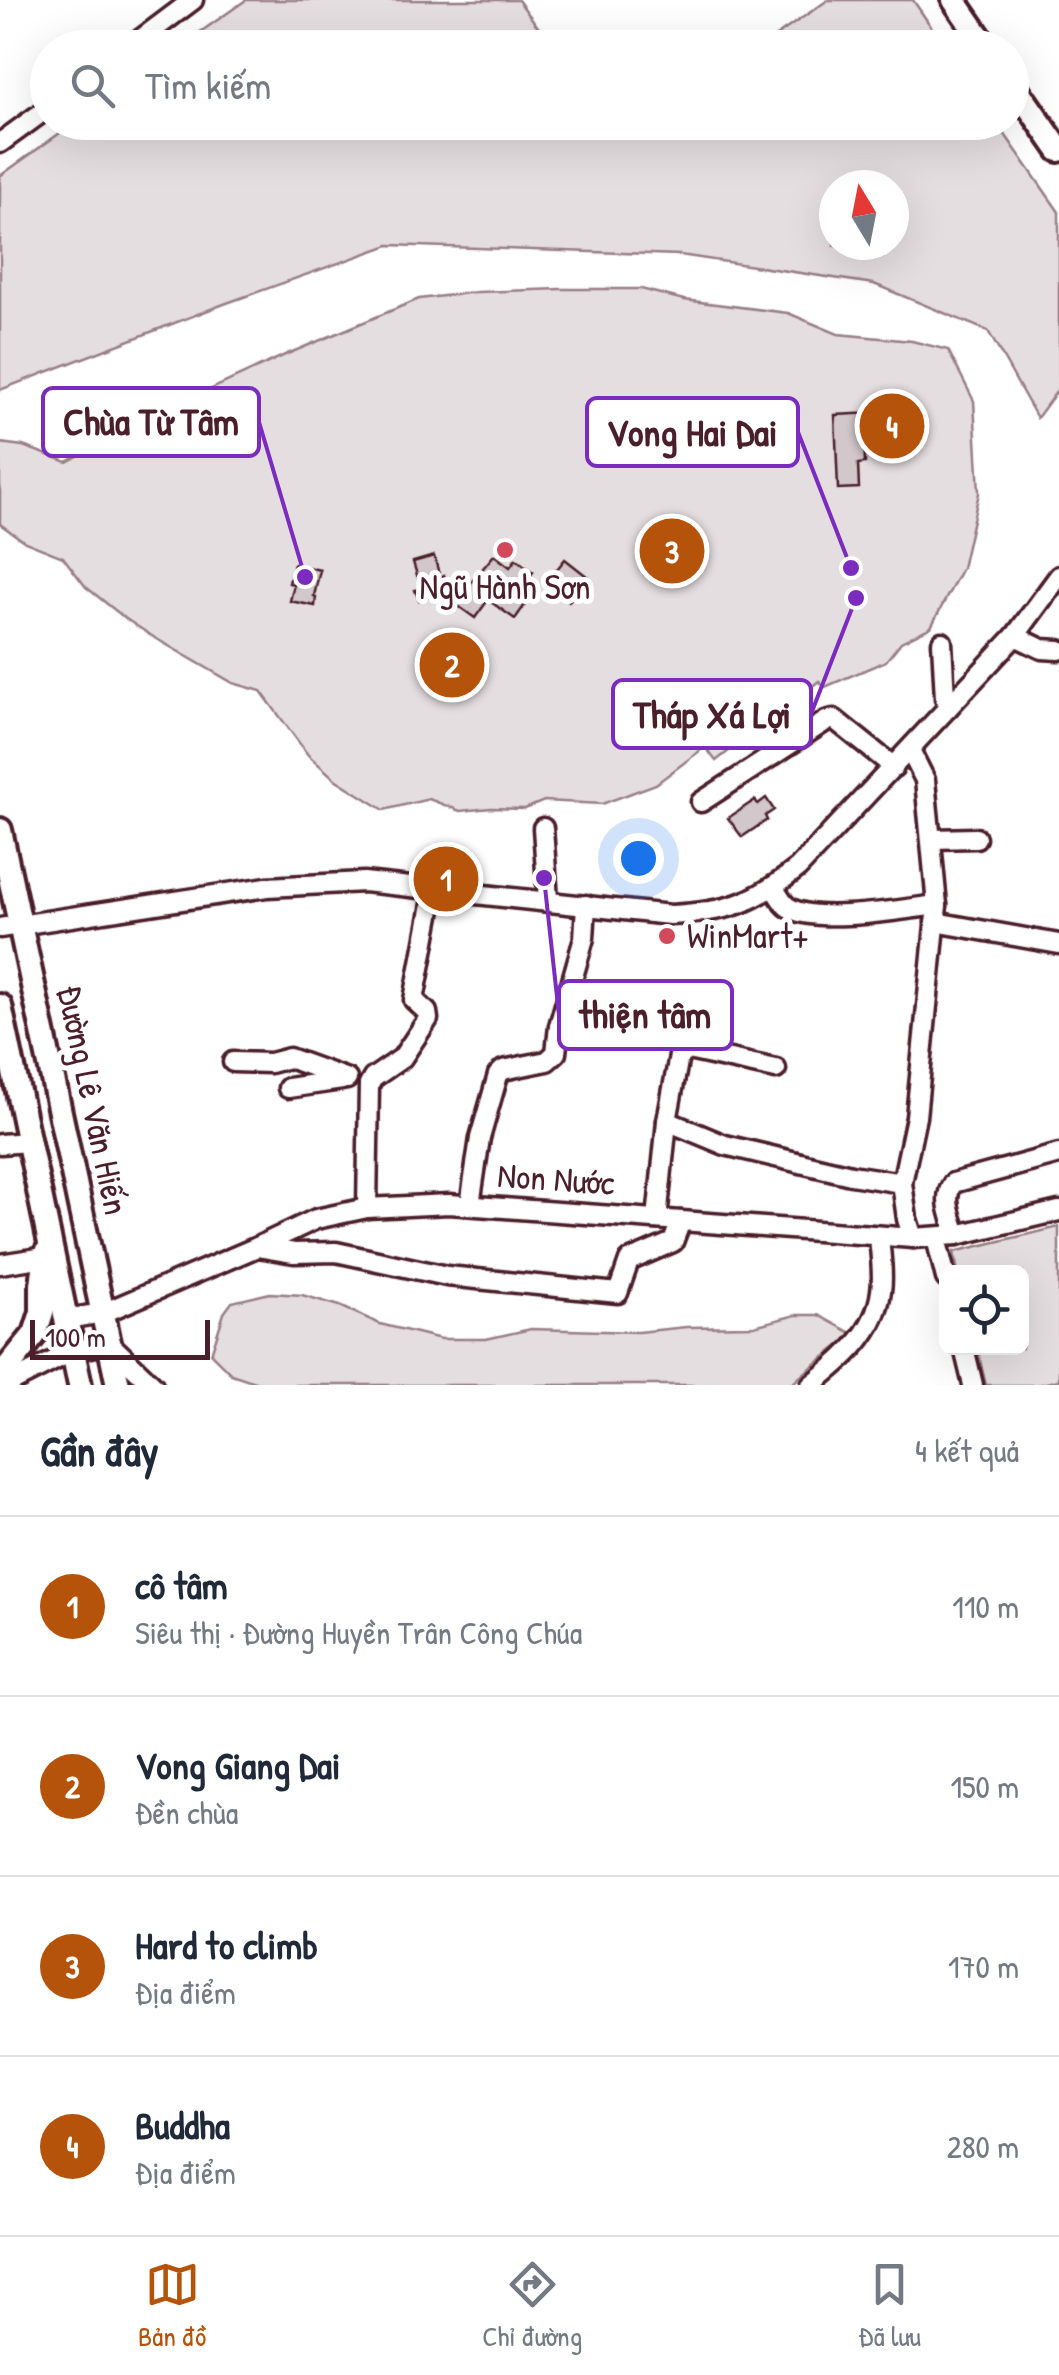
<!DOCTYPE html>
<html lang="vi">
<head>
<meta charset="utf-8">
<style>
  :root { --surface:#fff; --page:#f6f6f7; --text:#1f2937; --muted:#747a83; --line:#e0e1e3; --accent:#b45309 }
  body { margin:0; font-family:"Patrick Hand",sans-serif; background:var(--page); color:var(--text) }
  .controls { position:absolute; right:30px; bottom:30px; display:grid; overflow:hidden; border-radius:15px; box-shadow:0 10px 40px #0002 }
  .controls button { width:90px; height:90px; display:grid; place-items:center; padding:0; border:0; border-bottom:2px solid var(--line); background:var(--surface); color:var(--text); font:50px sans-serif }
  .compass { position:absolute; left:819px; top:170px; width:90px; height:90px; border-radius:50%; background:var(--surface); box-shadow:0 10px 40px #0002; rotate:350deg }
  .scale { position:absolute; left:30px; bottom:25px; width:180px; box-sizing:border-box; padding-left:10px; border:5px solid #4a1f2b; border-top:0; font-size:28px; line-height:35px; white-space:nowrap; color:#4a1f2b; -webkit-text-stroke:8px #fff; paint-order:stroke }
  .you { position:absolute; left:638px; top:858px; width:35px; height:35px; margin:-25px; border:8px solid #fff; border-radius:50%; background:#1a73e8; box-shadow:0 0 0 15px #1a73e833 }
  .badge { display:grid; place-items:center; width:65px; height:65px; border-radius:50%; background:var(--accent); color:#fff; font-size:32px; font-weight:700 }
  .pin { position:absolute; translate:-50% -50%; border:5px solid #fff; box-shadow:0 2px 10px #0006 }
  .list { margin:0; padding:0; list-style:none }
  h2 { display:flex; justify-content:space-between; align-items:center; height:130px; margin:0; padding:0 40px; font-size:42px }
  h2 small { font-size:32px; font-weight:400; color:var(--muted) }
  .list li { display:grid; grid-template-columns:65px 1fr auto; gap:30px; align-items:center; box-sizing:border-box; height:180px; padding:0 40px; border-top:2px solid var(--line) }
  .list b { display:block; font-size:38px; white-space:nowrap }
  .list p { margin:0; font-size:32px; white-space:nowrap; color:var(--muted) }
  .list em { font-size:32px; font-style:normal; color:var(--muted) }
  .icon { flex:none; width:55px; height:55px; fill:none; stroke:currentColor; stroke-width:2; stroke-linecap:round; stroke-linejoin:round }
  .map { position:relative; flex:none; width:1059px; height:1385px; overflow:hidden }
  .search { position:absolute; background:var(--surface); box-shadow:0 10px 40px #0002; left:30px; right:30px; top:30px; height:110px; display:flex; align-items:center; gap:25px; box-sizing:border-box; padding:0 35px; border-radius:55px; color:var(--muted); font-size:38px }
  .sheet { height:850px; background:var(--surface) }
  nav { display:flex; justify-content:space-around; align-items:center; box-sizing:border-box; height:140px; border-top:2px solid var(--line); background:var(--surface); font-size:28px; color:var(--muted) }
  nav a { display:grid; justify-items:center; gap:5px }
  nav .on { color:var(--accent) }
  .map>svg:first-child { display:block }
  .green { fill:#e5dee0; stroke:#987e86; stroke-width:2.5; fill-rule:evenodd }
  .building { fill:#d2c7cb; stroke:#4a1f2b; stroke-width:2.5 }
  .lines { fill:none; stroke-linecap:round; stroke-linejoin:round }
  .minor-casing { stroke:#4a1f2b; stroke-width:25 }
  .major-casing { stroke:#4a1f2b; stroke-width:30 }
  .minor { stroke:#fff; stroke-width:18 }
  .major { stroke:#fff; stroke-width:22 }
  .poi-dot { fill:#d1495b; stroke:#fff; stroke-width:4 }
  .labels { text-anchor:middle; stroke-width:10; stroke-linejoin:round; paint-order:stroke }
  .poi-label { font-size:35px; fill:#4a1f2b; stroke:#fff }
  .street-label { font-size:35px; fill:#4a1f2b; stroke:#fff }
  .leader { fill:none; stroke:#7b2cbf; stroke-width:4 }
  .callout-dot { fill:#7b2cbf; stroke:#fff; stroke-width:4 }
  .callout { fill:#fff; stroke:#7b2cbf; stroke-width:4 }
  .callout-label { font-size:38px; text-anchor:middle; font-weight:bold; fill:#4a1f2b }
</style>
</head>
<body>
<div class="map">
<svg width="1059" height="1385" viewBox="0 0 1059 1385">
  <rect width="100%" height="100%" fill="#fff"/>
  <filter id="ink" filterUnits="userSpaceOnUse"><feTurbulence type="fractalNoise" baseFrequency=".01" numOctaves="2"/><feDisplacementMap in="SourceGraphic" scale="20" xChannelSelector="R" yChannelSelector="G"/><feConvolveMatrix kernelMatrix="1 2 1 2 8 2 1 2 1" color-interpolation-filters="sRGB"/></filter>
  <g filter="url(#ink)">
    <!-- green -->
    <g class="green">
      <polygon points="246,0 518,0 553,47 179,47"/>
      <polygon points="828,0 913,0 945,47 760,47"/>
      <path d="M 74,123 L 997,123 L 1059,212 L 1059,388 L 1037,418 L 988,331 L 874,284 L 680,255 L 389,245 L 224,304 L 0,390 L 0,176 ZM 834,185 L 894,185 L 894,245 L 834,245 Z"/>
      <polygon points="561,289 641,289 684,300 788,313 838,334 912,341 948,350 974,401 979,493 962,568 931,627 901,642 886,661 825,687 819,681 716,761 705,747 656,784 602,804 544,801 525,809 491,808 460,811 429,799 384,810 335,779 308,755 261,691 233,683 155,638 126,619 86,587 63,557 25,542 0,524 0,443 23,446 67,462 144,420 285,355 419,299 477,292"/>
      <polygon points="1059,1227 1059,1380 1037,1385 986,1385 977,1348 1022,1348 1022,1272 958,1272 954,1252"/>
      <path d="M 270,1293 L 302,1295 L 340,1306 L 380,1324 L 441,1339 L 486,1339 L 531,1329 L 638,1332 L 686,1327 L 754,1326 L 796,1315 L 818,1315 L 853,1334 C 833,1352 810,1366 791,1385 L 264,1385 L 231,1374 L 211,1354 L 224,1313 L 232,1302 Z"/>
    </g>
    <!-- building -->
    <g class="building">
      <polygon points="874,413 875,430 864,431 865,463 858,464 859,488 838,489 835,415"/>
      <polygon points="494,555 510,567 516,559 533,572 517,594 527,602 515,619 488,600 475,618 454,603"/>
      <polygon points="434,556 440,577 444,575 450,594 438,598 436,593 419,600 415,590 421,588 413,562"/>
      <polygon points="565,559 588,577 569,601 546,583"/>
      <polygon points="294,564 320,570 314,596 316,597 315,606 290,601 294,584 289,583"/>
      <polygon points="766,798 774,810 765,816 767,820 742,837 728,818 755,800 758,804"/>
    </g>
    <g class="lines">
      <!-- minor casing -->
      <g class="minor-casing">
        <g id="minor">
          <polyline points="129,48 193,0"/>
          <polyline points="0,143 48,108"/>
          <polyline points="1015,636 1042,649 1059,650"/>
          <polyline points="942,642 945,698 948,708"/>
          <polyline points="910,750 925,780 937,905 916,1117 902,1183 907,1219 913,1238"/>
          <polyline points="701,802 826,721 834,719 894,767"/>
          <polyline points="543,828 548,900"/>
          <polyline points="931,839 976,838"/>
          <path d="M 774,888 C 778,894 782,903 788,907 C 814,925 904,909 937,905"/>
          <polyline points="935,922 1059,944"/>
          <path d="M 0,928 L 267,887 L 364,882 L 670,915 C 727,912 753,904 798,868 L 1015,636 L 1059,576"/>
          <polyline points="233,1062 270,1063 289,1058 347,1079"/>
          <polyline points="288,1088 342,1080"/>
          <polyline points="667,1121 725,1145 851,1175 902,1183"/>
          <polyline points="0,1144 29,1142"/>
          <polyline points="470,1205 480,1138 498,1075 503,1070 547,1061 556,1053 559,1026 584,938 586,905"/>
          <polyline points="367,1208 369,1085 373,1078 402,1058 428,1019 427,1012 414,1000 435,888"/>
          <polyline points="657,1219 667,1121 679,1056 688,1050 776,1069"/>
          <path d="M 957,1235 C 952,1217 942,1199 953,1183 L 1059,1154"/>
          <polyline points="936,1238 946,1278"/>
          <polyline points="258,1247 294,1253 336,1252 447,1276 618,1293 629,1261 673,1242 681,1221"/>
          <polyline points="0,1264 45,1257"/>
          <polyline points="66,1319 103,1313 257,1247 316,1219 367,1208 449,1204 913,1238 957,1235 1059,1211"/>
          <polyline points="964,1348 973,1385"/>
          <polyline points="6,1385 73,1351 109,1343 153,1385"/>
          <path d="M 811,1385 C 842,1361 876,1333 881,1291 C 884,1274 880,1253 879,1236"/>
        </g>
      </g>
      <!-- major casing -->
      <g class="major-casing">
        <g id="major">
          <polyline points="954,0 987,48"/>
          <polyline points="1012,82 1059,150"/>
          <polyline points="0,830 118,1385"/>
          <polyline points="0,1006 80,1385"/>
          <polyline points="0,1377 35,1334 42,1312 42,1285 46,1253"/>
        </g>
      </g>
      <!-- minor -->
      <use href="#minor" class="minor"/>
      <!-- major -->
      <use href="#major" class="major"/>
    </g>
  </g>
  <!-- markers -->
  <g class="poi-dot">
    <circle cx="505" cy="550" r="10"/>
    <circle cx="667" cy="936" r="10"/>
  </g>
  <g class="labels">
    <!-- poi labels -->
    <g class="poi-label">
      <text x="505" y="599">Ngũ Hành Sơn</text>
      <text x="687" y="948" text-anchor="start">WinMart+</text>
    </g>
    <!-- street labels -->
    <g class="street-label">
      <text transform="translate(93 1100) rotate(78)" y="12">Đường Lê Văn Hiến</text>
      <text transform="translate(556 1179) rotate(4)" y="12">Non Nước</text>
    </g>
  </g>
  <!-- callouts -->
  <path class="leader" d="M305 577L259 422M851 568L798 432M856 598L811 714M544 878L559 1015"/>
  <g class="callout-dot">
    <circle cx="305" cy="577" r="10"/>
    <circle cx="851" cy="568" r="10"/>
    <circle cx="856" cy="598" r="10"/>
    <circle cx="544" cy="878" r="10"/>
  </g>
  <g class="callout">
    <rect x="43" y="388" width="216" height="68" rx="10"/>
    <rect x="587" y="398" width="211" height="68" rx="10"/>
    <rect x="613" y="680" width="198" height="68" rx="10"/>
    <rect x="559" y="981" width="173" height="68" rx="10"/>
  </g>
  <g class="callout-label">
    <text x="151" y="435">Chùa Từ Tâm</text>
    <text x="692" y="446">Vong Hai Dai</text>
    <text x="712" y="728">Tháp Xá Lợi</text>
    <text x="645" y="1028">thiện tâm</text>
  </g>
</svg>
<div class="controls">
<button><svg class="icon" aria-label="locate" viewBox="0 0 24 24"><circle cx="12" cy="12" r="6"/><path d="M12 2v4M12 18v4M2 12h4M18 12h4"/></svg></button>
</div>
<svg class="compass" viewBox="-18 -18 36 36"><path d="M0-13l5 13h-10z" fill="#e53935"/><path d="M0 13l5-13h-10z" fill="#747a83"/></svg>
<div class="scale">100 m</div>
<div class="you"></div>
<div class="pin badge" style="left:446px;top:879px">1</div>
<div class="pin badge" style="left:452px;top:665px">2</div>
<div class="pin badge" style="left:672px;top:551px">3</div>
<div class="pin badge" style="left:892px;top:426px">4</div>
<div class="search"><svg class="icon" aria-label="search" viewBox="0 0 24 24"><circle cx="10" cy="10" r="6"/><path d="M15 15l6 6"/></svg>Tìm kiếm</div>
</div>
<section class="sheet">
<h2>Gần đây<small>4 kết quả</small></h2>
<ul class="list">
<li><span class="badge">1</span><div><b>cô tâm</b><p>Siêu thị · Đường Huyền Trân Công Chúa</p></div><em>110 m</em></li>
<li><span class="badge">2</span><div><b>Vong Giang Dai</b><p>Đền chùa</p></div><em>150 m</em></li>
<li><span class="badge">3</span><div><b>Hard to climb</b><p>Địa điểm</p></div><em>170 m</em></li>
<li><span class="badge">4</span><div><b>Buddha</b><p>Địa điểm</p></div><em>280 m</em></li>
</ul>
</section>
<nav>
<a class="on"><svg class="icon" aria-label="map" viewBox="0 0 24 24"><path d="M3 6l6-2 6 2 6-2v14l-6 2-6-2-6 2zM9 4v14M15 6v14"/></svg>Bản đồ</a>
<a><svg class="icon" aria-label="directions" viewBox="0 0 24 24"><path d="M12 3l9 9-9 9-9-9zM9 14v-3h6M13 9l2 2-2 2"/></svg>Chỉ đường</a>
<a><svg class="icon" aria-label="saved" viewBox="0 0 24 24"><path d="M7 4h10v16l-5-4-5 4z"/></svg>Đã lưu</a>
</nav>
</body>
</html>
